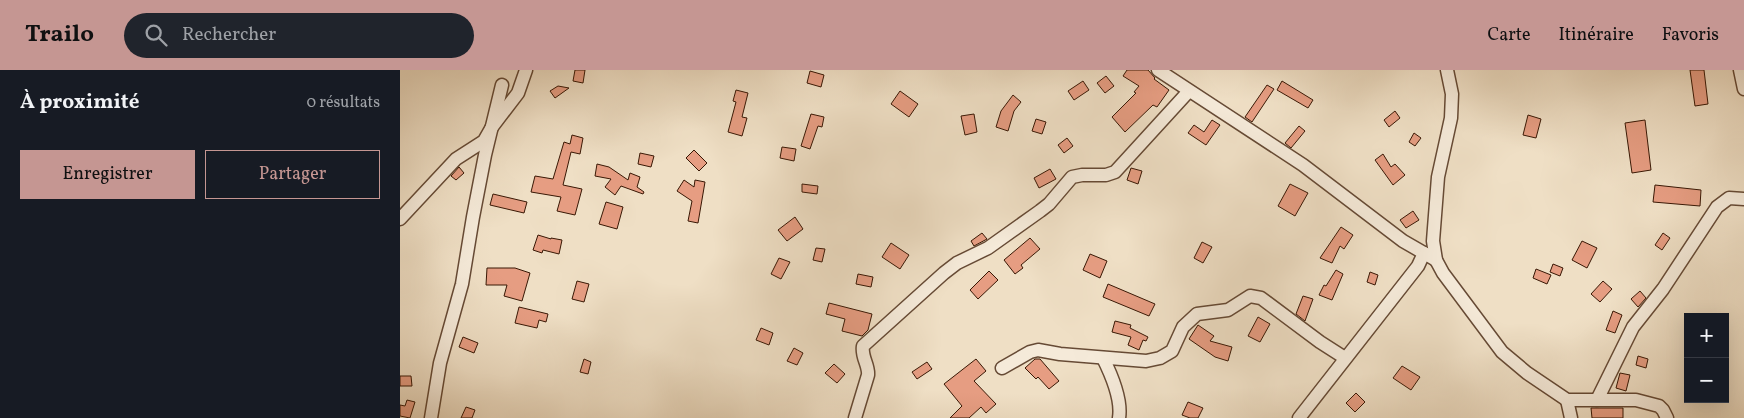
<!DOCTYPE html>
<html lang="fr">
<head>
<meta charset="utf-8">
<style>
  :root { --surface:#171b24; --page:#20242c; --text:#f1f3f6; --muted:#9ea1a6; --line:#363941; --accent:#c59692 }
  body { margin:0; font-family:Vollkorn,serif; background:var(--page); color:var(--text) }
  .controls { position:absolute; right:15px; bottom:15px; display:grid; overflow:hidden; border-radius:0px; box-shadow:0 5px 20px #0002 }
  .controls button { width:45px; height:45px; display:grid; place-items:center; padding:0; border:0; border-bottom:1px solid var(--line); background:var(--surface); color:var(--text); font:25px sans-serif }
  .list { margin:0; padding:0; list-style:none }
  h2 { display:flex; justify-content:space-between; align-items:center; height:65px; margin:0; padding:0 20px; font-size:21px }
  h2 small { font-size:16px; font-weight:400; color:var(--muted) }
  .actions { display:flex; gap:10px; padding:15px 20px }
  .actions a { flex:1; padding:11px 0; border:1px solid var(--accent); border-radius:0px; text-align:center; font-size:18px; color:var(--accent) }
  .actions .main { background:var(--accent); color:#111 }
  .icon { flex:none; width:28px; height:28px; fill:none; stroke:currentColor; stroke-width:2; stroke-linecap:round; stroke-linejoin:round }
  .map { position:relative; flex:none; width:1344px; height:348px; overflow:hidden }
  header { display:flex; align-items:center; gap:30px; box-sizing:border-box; height:70px; padding:0 25px; background:var(--accent); color:#111 }
  header strong { font-size:24px }
  nav { display:flex; gap:28px; margin-inline-start:auto; font-size:18px }
  .search { width:350px; height:45px; background:var(--page); display:flex; align-items:center; gap:12px; box-sizing:border-box; padding:0 18px; border-radius:28px; color:var(--muted); font-size:19px }
  main { display:flex }
  aside { flex:1; background:var(--surface) }
  .map>svg:first-child { display:block }
  .building { fill:#e69d82; stroke:#391805 }
  .lines { fill:none; stroke-linecap:round; stroke-linejoin:round }
  .minor-casing { stroke:#664a35; stroke-width:15 }
  .minor { stroke:#f5ead9; stroke-width:12 }
</style>
</head>
<body>
<header>
<strong>Trailo</strong>
<div class="search"><svg class="icon" aria-label="search" viewBox="0 0 24 24"><circle cx="10" cy="10" r="6"/><path d="M15 15l6 6"/></svg>Rechercher</div>
<nav><a>Carte</a><a>Itinéraire</a><a>Favoris</a></nav>
</header>
<main>
<aside>
<h2>À proximité<small>0 résultats</small></h2>
<ul class="list">
</ul>
<div class="actions"><a class="main">Enregistrer</a><a>Partager</a></div>
</aside>
<div class="map">
<svg width="1344" height="348" viewBox="0 0 1344 348">
  <rect width="100%" height="100%" fill="#efdfc5"/>
  <filter id="stains"><feTurbulence type="fractalNoise" baseFrequency=".004" numOctaves="4"/><feColorMatrix values="0 0 0 0 .2 0 0 0 0 .09 0 0 0 0 .02 0 0 0 .5 -.17"/></filter>
  <radialGradient id="worn" r=".72"><stop offset=".6" stop-color="#630" stop-opacity="0"/><stop offset="1" stop-color="#630" stop-opacity=".3"/></radialGradient>
  <!-- building -->
  <g class="building">
    <polygon points="175,0 185,0 183,13 173,11"/>
    <polygon points="727,0 748,0 755,8 754,9 769,20 757,37 753,35 725,62 712,47 736,23 734,22 739,16 723,6"/>
    <polygon points="1290,0 1304,0 1308,34 1295,36"/>
    <polygon points="410,1 424,5 421,17 407,13"/>
    <polygon points="706,6 714,16 705,23 697,13"/>
    <polygon points="683,11 689,20 674,30 668,21"/>
    <polygon points="882,11 913,30 908,38 877,20"/>
    <polygon points="867,15 874,19 852,52 845,47"/>
    <polygon points="158,16 169,18 155,28 150,21"/>
    <polygon points="336,20 348,23 342,47 347,48 342,66 328,62 336,32 333,31"/>
    <polygon points="500,21 518,34 509,47 491,34"/>
    <polygon points="613,25 621,32 614,41 608,61 596,57 601,41"/>
    <polygon points="995,41 1000,48 989,57 984,50"/>
    <polygon points="411,44 424,47 422,57 418,56 410,79 401,76"/>
    <polygon points="574,44 577,62 565,65 561,46"/>
    <polygon points="1128,45 1141,49 1136,68 1123,65"/>
    <polygon points="636,49 646,52 642,64 632,61"/>
    <polygon points="812,50 820,55 806,75 788,63 794,55 804,62"/>
    <polygon points="1245,50 1251,100 1232,103 1225,53"/>
    <polygon points="899,56 905,61 891,78 885,73"/>
    <polygon points="1014,63 1021,68 1015,76 1009,72"/>
    <polygon points="172,65 183,68 180,84 171,82 163,115 182,119 175,145 157,141 161,127 131,122 135,106 153,109 164,72 170,74"/>
    <polygon points="667,68 673,76 664,83 658,75"/>
    <polygon points="382,77 396,79 394,91 380,88"/>
    <polygon points="294,80 307,93 299,101 286,88"/>
    <polygon points="240,83 254,86 251,97 238,94"/>
    <polygon points="983,84 991,97 995,94 1005,105 993,115 975,90"/>
    <polygon points="197,94 209,97 228,110 230,103 240,107 237,117 244,122 243,124 221,116 215,125 205,117 211,109 195,106"/>
    <polygon points="59,97 64,103 56,110 51,106"/>
    <polygon points="731,98 742,101 738,114 727,110"/>
    <polygon points="650,99 656,109 639,118 634,108"/>
    <polygon points="284,110 294,117 295,110 305,112 298,153 288,151 292,131 277,121"/>
    <polygon points="402,114 418,116 417,124 402,122"/>
    <polygon points="890,114 908,123 895,146 878,136"/>
    <polygon points="1255,115 1301,120 1300,136 1253,132"/>
    <polygon points="93,124 127,132 124,143 90,135"/>
    <polygon points="206,132 223,137 217,159 199,154"/>
    <polygon points="1013,141 1019,150 1006,158 1000,150"/>
    <polygon points="395,147 403,159 387,171 378,160"/>
    <polygon points="941,157 953,165 944,179 940,176 932,193 920,188"/>
    <polygon points="582,163 587,169 574,176 571,171"/>
    <polygon points="1263,163 1270,168 1262,180 1255,175"/>
    <polygon points="138,165 151,169 151,168 162,170 159,184 143,180 142,183 133,180"/>
    <polygon points="630,168 640,179 621,195 623,198 615,204 604,190"/>
    <polygon points="1182,171 1197,178 1187,198 1172,190"/>
    <polygon points="802,172 812,177 803,193 794,188"/>
    <polygon points="491,173 509,185 500,199 482,187"/>
    <polygon points="416,178 425,179 422,192 413,190"/>
    <polygon points="690,184 707,191 700,208 683,200"/>
    <polygon points="379,188 390,192 381,209 371,204"/>
    <polygon points="1153,194 1163,198 1160,206 1150,202"/>
    <polygon points="87,198 115,198 130,203 122,231 104,226 107,215 86,215"/>
    <polygon points="1136,199 1151,205 1147,214 1133,208"/>
    <polygon points="936,200 943,204 932,230 919,225 924,215 926,216"/>
    <polygon points="589,201 598,210 578,229 570,220"/>
    <polygon points="970,202 978,205 975,215 967,212"/>
    <polygon points="458,204 473,207 471,217 456,214"/>
    <polygon points="177,211 189,214 184,232 172,229"/>
    <polygon points="1203,211 1212,219 1200,232 1191,224"/>
    <polygon points="708,214 755,234 749,246 703,227"/>
    <polygon points="1240,221 1246,228 1238,237 1231,229"/>
    <polygon points="903,226 913,229 905,251 896,244"/>
    <polygon points="429,233 472,244 468,260 462,266 442,261 445,249 426,244"/>
    <polygon points="119,237 148,244 146,252 139,250 137,258 115,253"/>
    <polygon points="1213,241 1222,245 1215,263 1206,260"/>
    <polygon points="858,247 870,254 860,272 848,266"/>
    <polygon points="715,251 731,255 730,258 748,267 746,271 743,270 739,280 728,275 731,267 712,262"/>
    <polygon points="798,255 814,266 810,271 832,277 828,291 815,287 789,269"/>
    <polygon points="361,258 373,263 369,275 356,270"/>
    <polygon points="63,267 78,273 74,283 59,277"/>
    <polygon points="394,278 403,283 397,295 387,291"/>
    <polygon points="1238,286 1248,289 1246,298 1236,295"/>
    <polygon points="184,289 191,292 188,304 180,302"/>
    <polygon points="576,289 586,301 574,311 596,334 586,343 581,337 569,348 550,348 562,336 544,314"/>
    <polygon points="635,289 640,289 659,311 649,319 638,307 636,309 625,298"/>
    <polygon points="527,292 532,299 517,309 512,302"/>
    <polygon points="434,294 445,304 437,313 425,303"/>
    <polygon points="1002,296 1020,307 1011,320 993,308"/>
    <polygon points="1220,303 1230,305 1226,321 1216,318"/>
    <polygon points="0,306 11,306 12,316 0,316"/>
    <polygon points="956,323 965,332 955,342 946,333"/>
    <polygon points="7,330 15,332 10,348 0,346 0,335 5,336"/>
    <polygon points="788,332 803,338 798,348 790,348 782,345"/>
    <polygon points="66,337 75,340 72,348 61,348"/>
    <polygon points="1191,338 1223,338 1223,348 1192,348"/>
  </g>
  <g class="lines">
    <!-- minor casing -->
    <g class="minor-casing">
      <g id="minor">
        <polyline points="758,0 903,95 1003,171 1036,190"/>
        <polyline points="1047,0 1052,24 1051,48 1038,107 1033,171 1036,190 1043,203 1102,282 1127,303 1167,330 1236,330 1259,336 1263,340 1267,348"/>
        <polyline points="1340,0 1344,19"/>
        <polyline points="0,149 56,89 84,71 92,57 118,23 126,0"/>
        <path d="M 703,288 C 711,304 722,330 719,348"/>
        <polyline points="602,298 630,282 638,280 660,284 746,291 760,288 772,281 783,257 797,244 828,240 850,226 861,228 920,272 945,288"/>
        <polyline points="1167,330 1171,348"/>
        <polyline points="1197,330 1233,257 1263,219 1317,137 1329,128 1344,129"/>
        <polyline points="31,348 40,293 62,214 73,147 85,85 102,15"/>
        <path d="M 455,348 L 468,305 C 469,295 461,287 463,276 L 544,203 L 557,193 L 588,178 L 640,141 L 649,134 L 672,107 L 682,105 L 706,105 L 715,102 L 789,21"/>
        <polyline points="899,348 1018,196 1024,183"/>
      </g>
    </g>
    <!-- minor -->
    <use href="#minor" class="minor"/>
  </g>
  <rect width="100%" height="100%" filter="url(#stains)"/>
  <rect width="100%" height="100%" fill="url(#worn)"/>
</svg>
<div class="controls">
<button>+</button>
<button>−</button>
</div>
</div>
</main>
</body>
</html>
